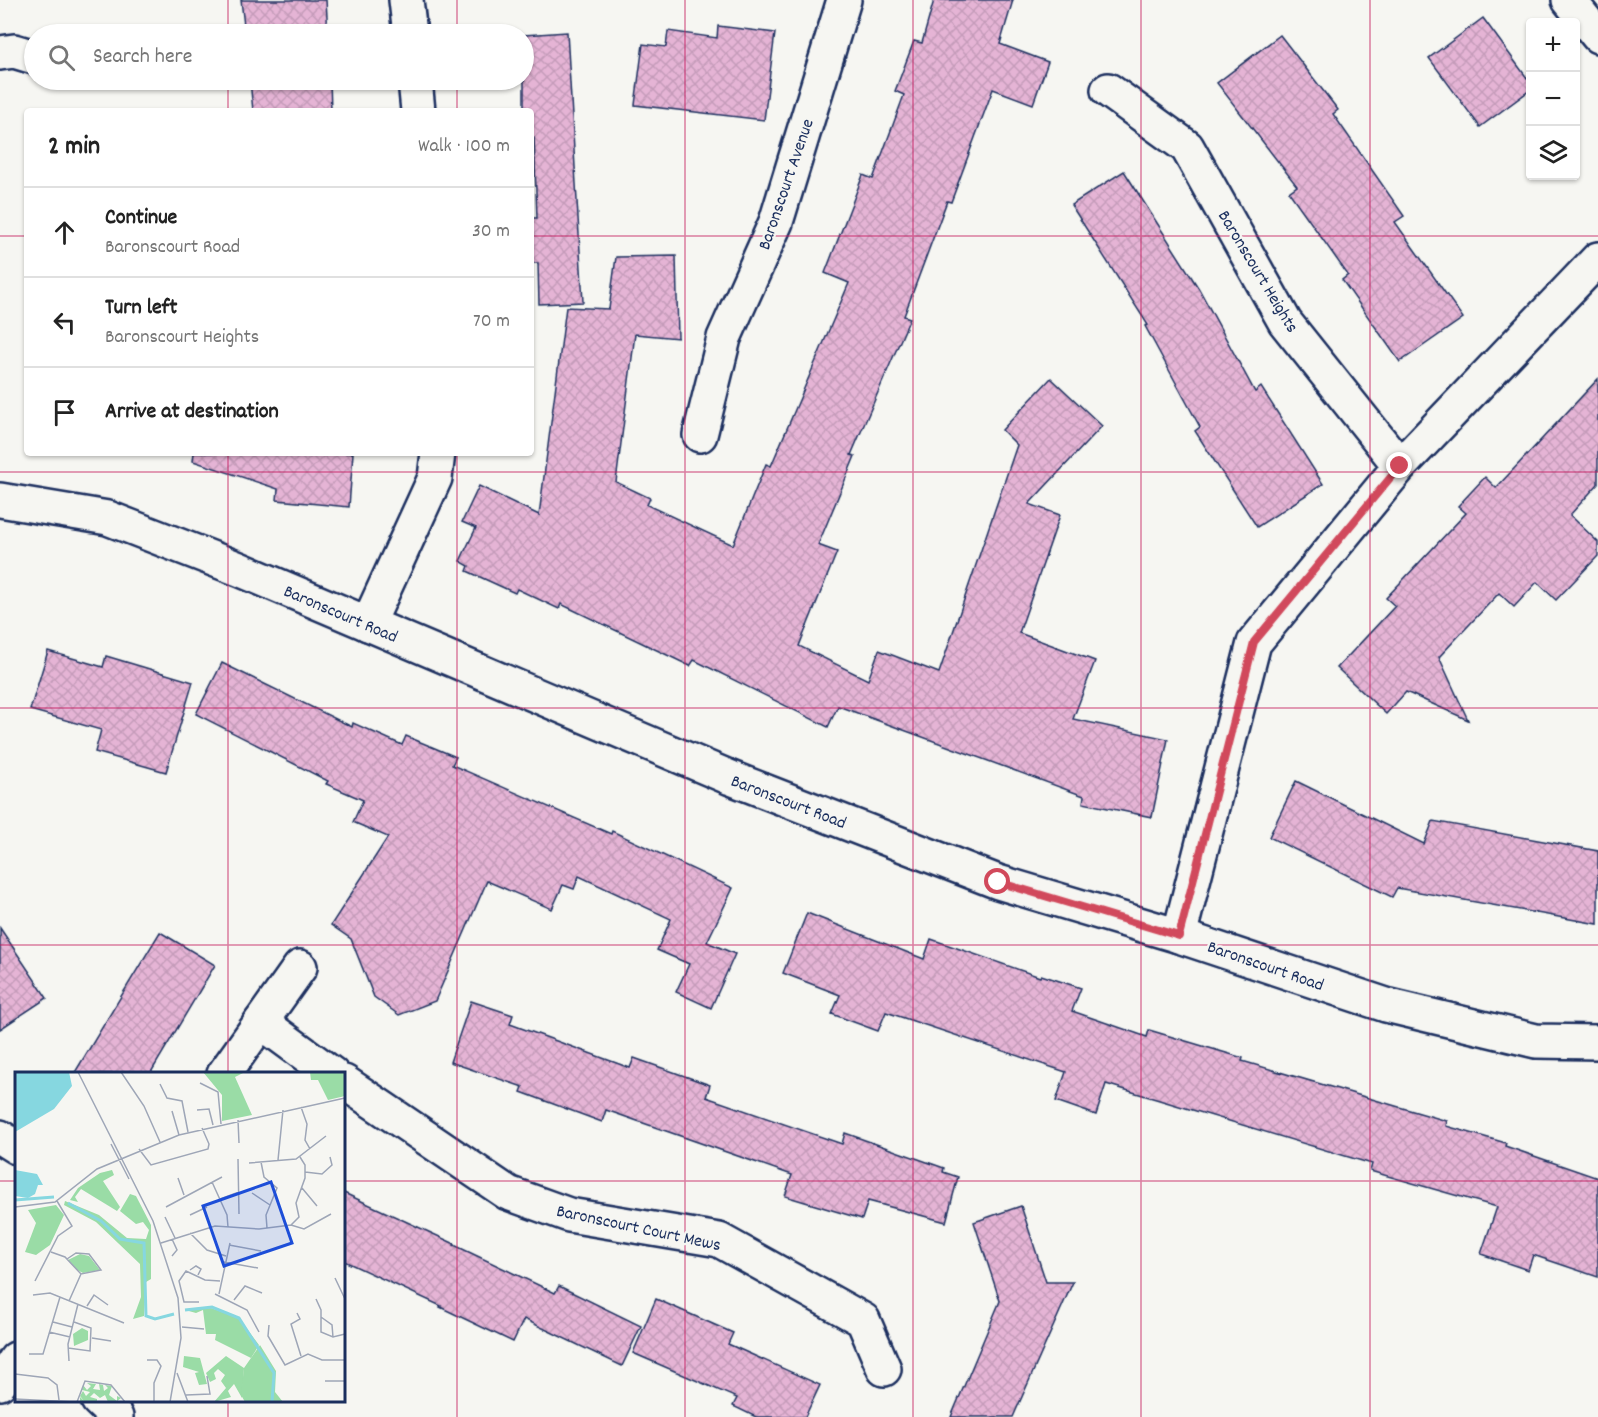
<!DOCTYPE html>
<html lang="en">
<head>
<meta charset="utf-8">
<style>
  :root { --surface:#fff; --page:#f6f6f6; --text:#222; --muted:#767676; --line:#e0e0e0 }
  body { margin:0; font-family:Dekko,sans-serif; background:var(--page); color:var(--text) }
  .controls { position:absolute; right:18px; top:18px; display:grid; overflow:hidden; border-radius:6px; box-shadow:0 2px 4px #0004 }
  .controls button { width:54px; height:54px; display:grid; place-items:center; padding:0; border:0; border-bottom:2px solid var(--line); background:var(--surface); color:var(--text); font:30px sans-serif }
  .stop { position:absolute; width:18px; height:18px; margin:-14px; border:4px solid #d1495b; border-radius:50%; background:#fff }
  .stop.end { background:#d1495b; border-color:#fff; box-shadow:0 2px 6px #0008 }
  .list { margin:0; padding:0; list-style:none }
  h2 { display:flex; justify-content:space-between; align-items:center; height:78px; margin:0; padding:0 24px; font-size:26px }
  h2 small { font-size:20px; font-weight:400; color:var(--muted) }
  .list li { display:grid; grid-template-columns:39px 1fr auto; gap:18px; align-items:center; box-sizing:border-box; height:90px; padding:0 24px; border-top:2px solid var(--line) }
  .list b { display:block; font-size:22px; white-space:nowrap }
  .list p { margin:0; font-size:20px; white-space:nowrap; color:var(--muted) }
  .list em { font-size:20px; font-style:normal; color:var(--muted) }
  .icon { flex:none; width:33px; height:33px; fill:none; stroke:currentColor; stroke-width:2; stroke-linecap:round; stroke-linejoin:round }
  .map { position:relative; flex:none; width:1598px; height:1417px; overflow:hidden }
  .search { position:absolute; background:var(--surface); box-shadow:0 2px 4px #0004; left:24px; top:24px; width:510px; height:66px; display:flex; align-items:center; gap:15px; box-sizing:border-box; padding:0 21px; border-radius:33px; color:var(--muted); font-size:22px }
  .panel { position:absolute; background:var(--surface); box-shadow:0 2px 4px #0004; left:24px; top:108px; width:510px; height:348px; border-radius:6px }
  .map>svg:first-child { display:block }
  .building { fill:url(#building-cross-hatch); stroke:#1b2f5e; stroke-width:1.5 }
  .lines { fill:none; stroke-linecap:round; stroke-linejoin:round }
  .street-casing { stroke:#1b2f5e; stroke-width:38 }
  .street { stroke:#f6f6f2; stroke-width:33 }
  .route { stroke:#d1495b; stroke-width:8 }
  .grid { fill:none; stroke:#c2185b; stroke-width:1.5; stroke-opacity:0.55 }
  .labels { text-anchor:middle; stroke-width:4.5; stroke-linejoin:round; paint-order:stroke }
  .street-label { font-size:18px; fill:#1b2f5e; stroke:#f6f6f2 }
  .inset-river { fill:none; stroke:#86d7e0; stroke-width:3 }
  .inset-road { fill:none; stroke:#9ea6b7; stroke-width:1.5 }
  .view { fill:#1d4ed8; fill-opacity:0.15; stroke:#1d4ed8; stroke-width:3 }
  .inset-edge { fill:none; stroke:#1b2f5e; stroke-width:3 }
</style>
</head>
<body>
<div class="map">
<svg width="1598" height="1417" viewBox="0 0 1598 1417">
  <defs>
    <pattern id="building-cross-hatch" width="8" height="8" patternUnits="userSpaceOnUse" patternTransform="scale(1.5)"><rect width="8" height="8" fill="#e5b4d5"/><path d="M0 0l8 8M0 8l8-8" fill="none" stroke="#c49bb9"/></pattern>
  </defs>
  <rect width="100%" height="100%" fill="#f6f6f2"/>
  <filter id="ink" filterUnits="userSpaceOnUse"><feTurbulence type="fractalNoise" baseFrequency=".0167" numOctaves="2"/><feDisplacementMap in="SourceGraphic" scale="12" xChannelSelector="R" yChannelSelector="G"/><feConvolveMatrix kernelMatrix="1 2 1 2 8 2 1 2 1" color-interpolation-filters="sRGB"/></filter>
  <g filter="url(#ink)">
    <!-- building -->
    <g class="building">
      <polygon points="241,0 326,0 328,34 245,34"/>
      <polygon points="934,0 1013,0 1000,44 1048,62 1033,104 993,89 951,202 947,201 904,316 910,318 851,455 855,456 818,545 837,552 799,646 868,680 879,650 939,673 1017,445 1002,430 1051,378 1102,426 1029,504 1060,515 1019,633 1095,661 1073,719 1168,739 1152,817 1083,803 1084,796 838,706 828,727 694,660 690,666 561,604 559,609 517,589 515,593 467,571 469,566 460,561 476,528 462,522 479,486 539,515 566,307 609,309 616,257 676,256 678,338 635,334 616,482 650,498 647,505 733,545 766,464 771,466 849,283 825,273 863,175 873,179 904,95 895,91 914,41 922,43"/>
      <polygon points="1483,18 1530,82 1530,90 1480,127 1429,58"/>
      <polygon points="718,26 775,33 764,120 635,105 643,44 666,47 668,31 717,38"/>
      <polygon points="567,32 583,302 539,304 538,263 531,263 531,218 537,218 534,138 531,138 531,111 524,111 524,35"/>
      <polygon points="1280,35 1338,110 1333,114 1404,216 1395,222 1463,318 1400,362 1342,280 1348,275 1289,192 1297,186 1217,83"/>
      <polygon points="250,80 330,80 331,111 253,111"/>
      <polygon points="1124,171 1199,289 1255,392 1261,387 1323,484 1257,527 1195,431 1200,427 1145,326 1148,325 1071,205"/>
      <polygon points="1598,379 1598,484 1570,515 1598,542 1598,556 1556,600 1537,582 1514,607 1499,593 1439,657 1468,720 1406,692 1386,714 1337,668 1395,606 1386,598 1466,513 1458,506 1485,477 1496,488"/>
      <polygon points="194,453 353,453 349,507 277,500 278,489 193,461"/>
      <polygon points="48,651 103,667 106,656 193,682 166,772 95,752 101,730 30,710"/>
      <polygon points="222,663 352,727 353,723 402,745 406,736 456,757 452,765 611,834 612,831 733,888 707,942 735,954 711,1008 676,992 689,964 657,950 671,919 579,876 574,889 563,885 552,909 487,881 435,1001 399,1015 374,997 351,939 331,925 388,837 353,822 363,800 326,784 328,781 196,714"/>
      <polygon points="1296,781 1424,844 1433,821 1598,851 1598,924 1397,888 1392,897 1269,837"/>
      <polygon points="807,913 924,959 931,939 1040,977 1041,975 1081,988 1072,1011 1147,1037 1149,1030 1243,1058 1242,1061 1447,1121 1446,1126 1506,1143 1505,1146 1598,1178 1598,1277 1533,1255 1528,1270 1481,1254 1497,1207 1370,1171 1372,1164 1106,1084 1096,1115 1056,1101 1066,1072 886,1012 878,1031 832,1014 840,995 783,973"/>
      <polygon points="0,928 47,998 0,1029"/>
      <polygon points="160,932 215,965 150,1074 74,1074"/>
      <polygon points="471,1001 513,1015 510,1024 630,1068 634,1058 710,1085 706,1097 842,1144 845,1133 944,1168 943,1172 958,1177 946,1222 868,1201 862,1219 785,1196 792,1175 606,1110 602,1122 521,1092 523,1087 450,1062"/>
      <polygon points="344,1193 455,1244 454,1245 555,1293 559,1286 641,1326 622,1366 524,1319 513,1342 440,1307 441,1306 344,1261"/>
      <polygon points="1021,1206 1046,1282 1073,1282 1013,1417 951,1417 1000,1301 974,1222"/>
      <polygon points="656,1299 733,1333 728,1344 820,1385 805,1417 756,1417 733,1406 737,1398 633,1353"/>
    </g>
    <g class="lines">
      <!-- street casing -->
      <g class="street-casing">
        <g id="street">
          <polyline points="406,0 410,34"/>
          <polyline points="1569,0 1598,36"/>
          <polyline points="0,53 14,51 34,57"/>
          <polyline points="415,80 418,111"/>
          <polyline points="1108,90 1187,147 1285,322 1400,466"/>
          <polyline points="700,435 724,338 776,222 844,0"/>
          <polyline points="0,500 108,518 239,569 731,778 998,882 1179,936 1386,1005 1536,1041 1598,1042"/>
          <polyline points="368,624 435,478 438,453"/>
          <polyline points="1179,936 1254,643 1400,466 1598,259"/>
          <polyline points="261,1022 332,1074"/>
          <polyline points="224,1074 300,967"/>
          <polyline points="344,1082 508,1193 569,1215 719,1240 863,1320 884,1369"/>
          <polyline points="0,1137 16,1147"/>
          <polyline points="0,1383 16,1359"/>
          <polyline points="98,1400 116,1417"/>
        </g>
      </g>
      <!-- street -->
      <use href="#street" class="street"/>
    </g>
  </g>
  <g class="lines" filter="url(#ink)">
    <!-- route -->
    <polyline class="route" points="998,882 1179,936 1254,642 1400,466"/>
  </g>
  <!-- grid -->
  <path class="grid" d="M 228,0 L 228,34M 457,0 L 457,34M 685,0 L 685,1417M 913,0 L 913,1417M 1141,0 L 1141,1417M 1370,0 L 1370,1417M 228,80 L 228,111M 457,80 L 457,111M 0,236 L 27,236M 531,236 L 1598,236M 228,453 L 228,1074M 457,453 L 457,1417M 0,472 L 1598,472M 0,708 L 1598,708M 0,945 L 1598,945M 0,1181 L 16,1181M 344,1181 L 1598,1181M 228,1400 L 228,1417"/>
  <g class="labels">
    <!-- street labels -->
    <g class="street-label">
      <text transform="translate(785 184) rotate(-71)" y="6">Baronscourt Avenue</text>
      <text transform="translate(1259 271) rotate(59)" y="6">Baronscourt Heights</text>
      <text transform="translate(341 613) rotate(23)" y="6">Baronscourt Road</text>
      <text transform="translate(789 801) rotate(21)" y="6">Baronscourt Road</text>
      <text transform="translate(1266 965) rotate(19)" y="6">Baronscourt Road</text>
      <text transform="translate(639 1227) rotate(12)" y="6">Baronscourt Court Mews</text>
    </g>
  </g>
  <!-- overview -->
  <g transform="translate(15 1072)">
    <rect width="330" height="330" fill="#f6f6f2"/>
    <path d="M 188,0 L 230,0 L 220,5 L 237,43 L 207,49 L 207,23 ZM 295,0 L 330,0 L 330,24 L 313,28 L 303,8 L 296,8 ZM 97,98 L 99,103 L 88,109 L 105,135 L 102,139 L 66,117 L 60,125 L 63,130 L 55,128 L 63,116 L 85,101 ZM 115,122 L 121,124 L 136,153 L 136,207 L 131,210 L 129,244 L 118,247 L 126,225 L 125,192 L 81,150 L 49,133 L 50,129 L 84,143 L 112,166 L 131,167 L 134,158 L 128,150 L 121,152 L 105,139 ZM 41,133 L 49,143 L 35,173 L 21,183 L 10,180 L 21,151 L 13,138 ZM 65,182 L 74,184 L 85,198 L 68,201 L 62,198 L 53,188 ZM 196,236 L 224,246 L 244,273 L 236,286 L 200,268 L 201,262 L 191,262 L 188,238 L 181,241 L 170,238 ZM 67,256 L 73,259 L 73,268 L 59,274 L 58,262 Z" fill="#9adca6"/>
    <path d="M 211,284 L 229,296 L 227,326 L 219,312 L 213,319 L 216,325 L 199,330 L 211,316 L 206,309 L 210,303 L 203,297 L 199,301 L 201,307 L 195,310 L 191,301 Z" fill="#9adca6"/>
    <path d="M 245,273 L 261,299 L 260,320 L 268,330 L 230,330 L 226,323 L 229,296 Z" fill="#9adca6"/>
    <path d="M 169,284 L 185,286 L 192,312 L 184,313 L 180,301 L 184,300 L 168,295 ZM 72,311 L 81,312 L 78,317 L 85,318 L 84,312 L 88,313 L 89,319 L 93,316 L 90,313 L 97,314 L 94,323 L 102,329 L 102,324 L 106,326 L 101,330 L 93,330 L 90,323 L 85,326 L 79,321 L 75,325 L 82,327 L 82,330 L 65,330 L 65,325 L 69,329 L 65,324 L 68,319 L 71,324 L 75,320 L 67,318 L 68,313 L 72,318 L 76,314 Z" fill="#9adca6"/>
    <path d="M 0,0 L 54,0 L 57,14 L 39,37 L 0,60 ZM 0,98 L 22,102 L 28,113 L 23,113 L 20,122 L 13,126 L 0,124 Z" fill="#86d7e0"/>
    <path class="inset-river" d="M 0,128 L 39,125M 53,131 L 86,149 L 105,167 L 129,171 L 131,244 L 140,247 L 159,242M 170,238 L 197,235 L 224,246 L 259,301 L 257,330"/>
    <path class="inset-road" d="M 63,0 L 138,149 L 163,226 L 166,266 L 155,330M 106,0 L 129,34 L 145,70M 185,11 L 203,20 L 206,52M 145,12 L 152,26 L 167,29 L 173,60M 286,35 L 292,52 L 290,68 L 295,77M 182,38 L 194,37 L 198,53M 157,39 L 164,63M 223,48 L 224,71M 96,72 L 114,107M 124,77 L 136,93 L 193,77 L 194,72 L 187,56M 223,87 L 224,142M 263,88 L 268,38M 246,90 L 249,105 L 262,116 L 251,143 L 252,156M 234,91 L 281,87 L 311,64M 290,100 L 307,102 L 317,93 L 315,85M 163,106 L 169,123M 197,110 L 212,143 L 213,155M 287,116 L 302,134M 237,121 L 255,133M 205,127 L 224,120M 0,135 L 40,130 L 82,97 L 164,63 L 330,26M 151,135 L 207,105M 175,143 L 192,135M 150,145 L 160,166M 276,153 L 289,157 L 316,142M 175,161 L 192,178 L 211,184M 157,167 L 162,178 L 157,184M 146,171 L 200,154 L 244,157 L 276,153 L 284,145 L 281,131 L 290,106 L 290,93 L 285,85M 214,173 L 246,179M 36,180 L 50,185 L 66,202 L 86,198 L 74,182 L 61,181 L 52,187M 209,190 L 243,196M 175,198 L 181,194 L 186,197 L 183,203M 320,206 L 330,227M 20,209 L 43,164 L 57,154 L 42,129M 200,222 L 232,238 L 244,260M 204,222 L 215,171M 18,223 L 35,221 L 109,251M 301,227 L 306,238 L 306,260 L 318,265 L 330,262M 219,228 L 230,214 L 247,221M 54,229 L 66,202M 184,230 L 169,230 L 164,209 L 171,199 L 190,208 L 205,209M 72,234 L 79,223 L 93,233M 282,241 L 285,247 L 276,252 L 286,284M 306,245 L 317,253 L 318,265M 38,250 L 57,255M 254,253 L 253,264 L 270,293 L 293,282 L 307,288 L 330,288M 167,255 L 189,257M 34,260 L 55,265M 77,266 L 96,269M 53,276 L 75,279 L 76,256 L 59,250M 14,282 L 28,282 L 45,225M 132,288 L 142,288 L 146,294 L 139,311 L 139,330M 54,289 L 53,272 L 63,232M 162,301 L 173,330M 0,302 L 33,306 L 42,313 L 44,328M 310,309 L 330,309M 171,323 L 195,322 L 192,304M 0,327 L 60,330M 62,330 L 70,309 L 96,313 L 110,330"/>
    <path class="view" d="M 256,110 L 277,171 L 209,194 L 188,134 Z"/>
    <rect width="330" height="330" class="inset-edge"/>
  </g>
</svg>
<div class="controls">
<button>+</button>
<button>−</button>
<button><svg class="icon" aria-label="layers" viewBox="0 0 24 24"><path d="M12 4l9 5-9 5-9-5zM3 14l9 5 9-5"/></svg></button>
</div>
<div class="stop" style="left:998px;top:882px"></div>
<div class="stop end" style="left:1400px;top:466px"></div>
<div class="search"><svg class="icon" aria-label="search" viewBox="0 0 24 24"><circle cx="10" cy="10" r="6"/><path d="M15 15l6 6"/></svg>Search here</div>
<section class="panel">
<h2>2 min<small>Walk · 100 m</small></h2>
<ul class="list">
<li><svg class="icon" aria-label="ahead" viewBox="0 0 24 24"><path d="M12 20V5M6 11l6-6 6 6"/></svg><div><b>Continue</b><p>Baronscourt Road</p></div><em>30 m</em></li>
<li><svg class="icon" aria-label="left" viewBox="0 0 24 24"><path d="M17 20v-9H6M10 6l-5 5 5 5"/></svg><div><b>Turn left</b><p>Baronscourt Heights</p></div><em>70 m</em></li>
<li><svg class="icon" aria-label="arrive" viewBox="0 0 24 24"><path d="M6 21V4h12l-3 4 3 4H6"/></svg><div><b>Arrive at destination</b></div></li>
</ul>
</section>
</div>
</body>
</html>
